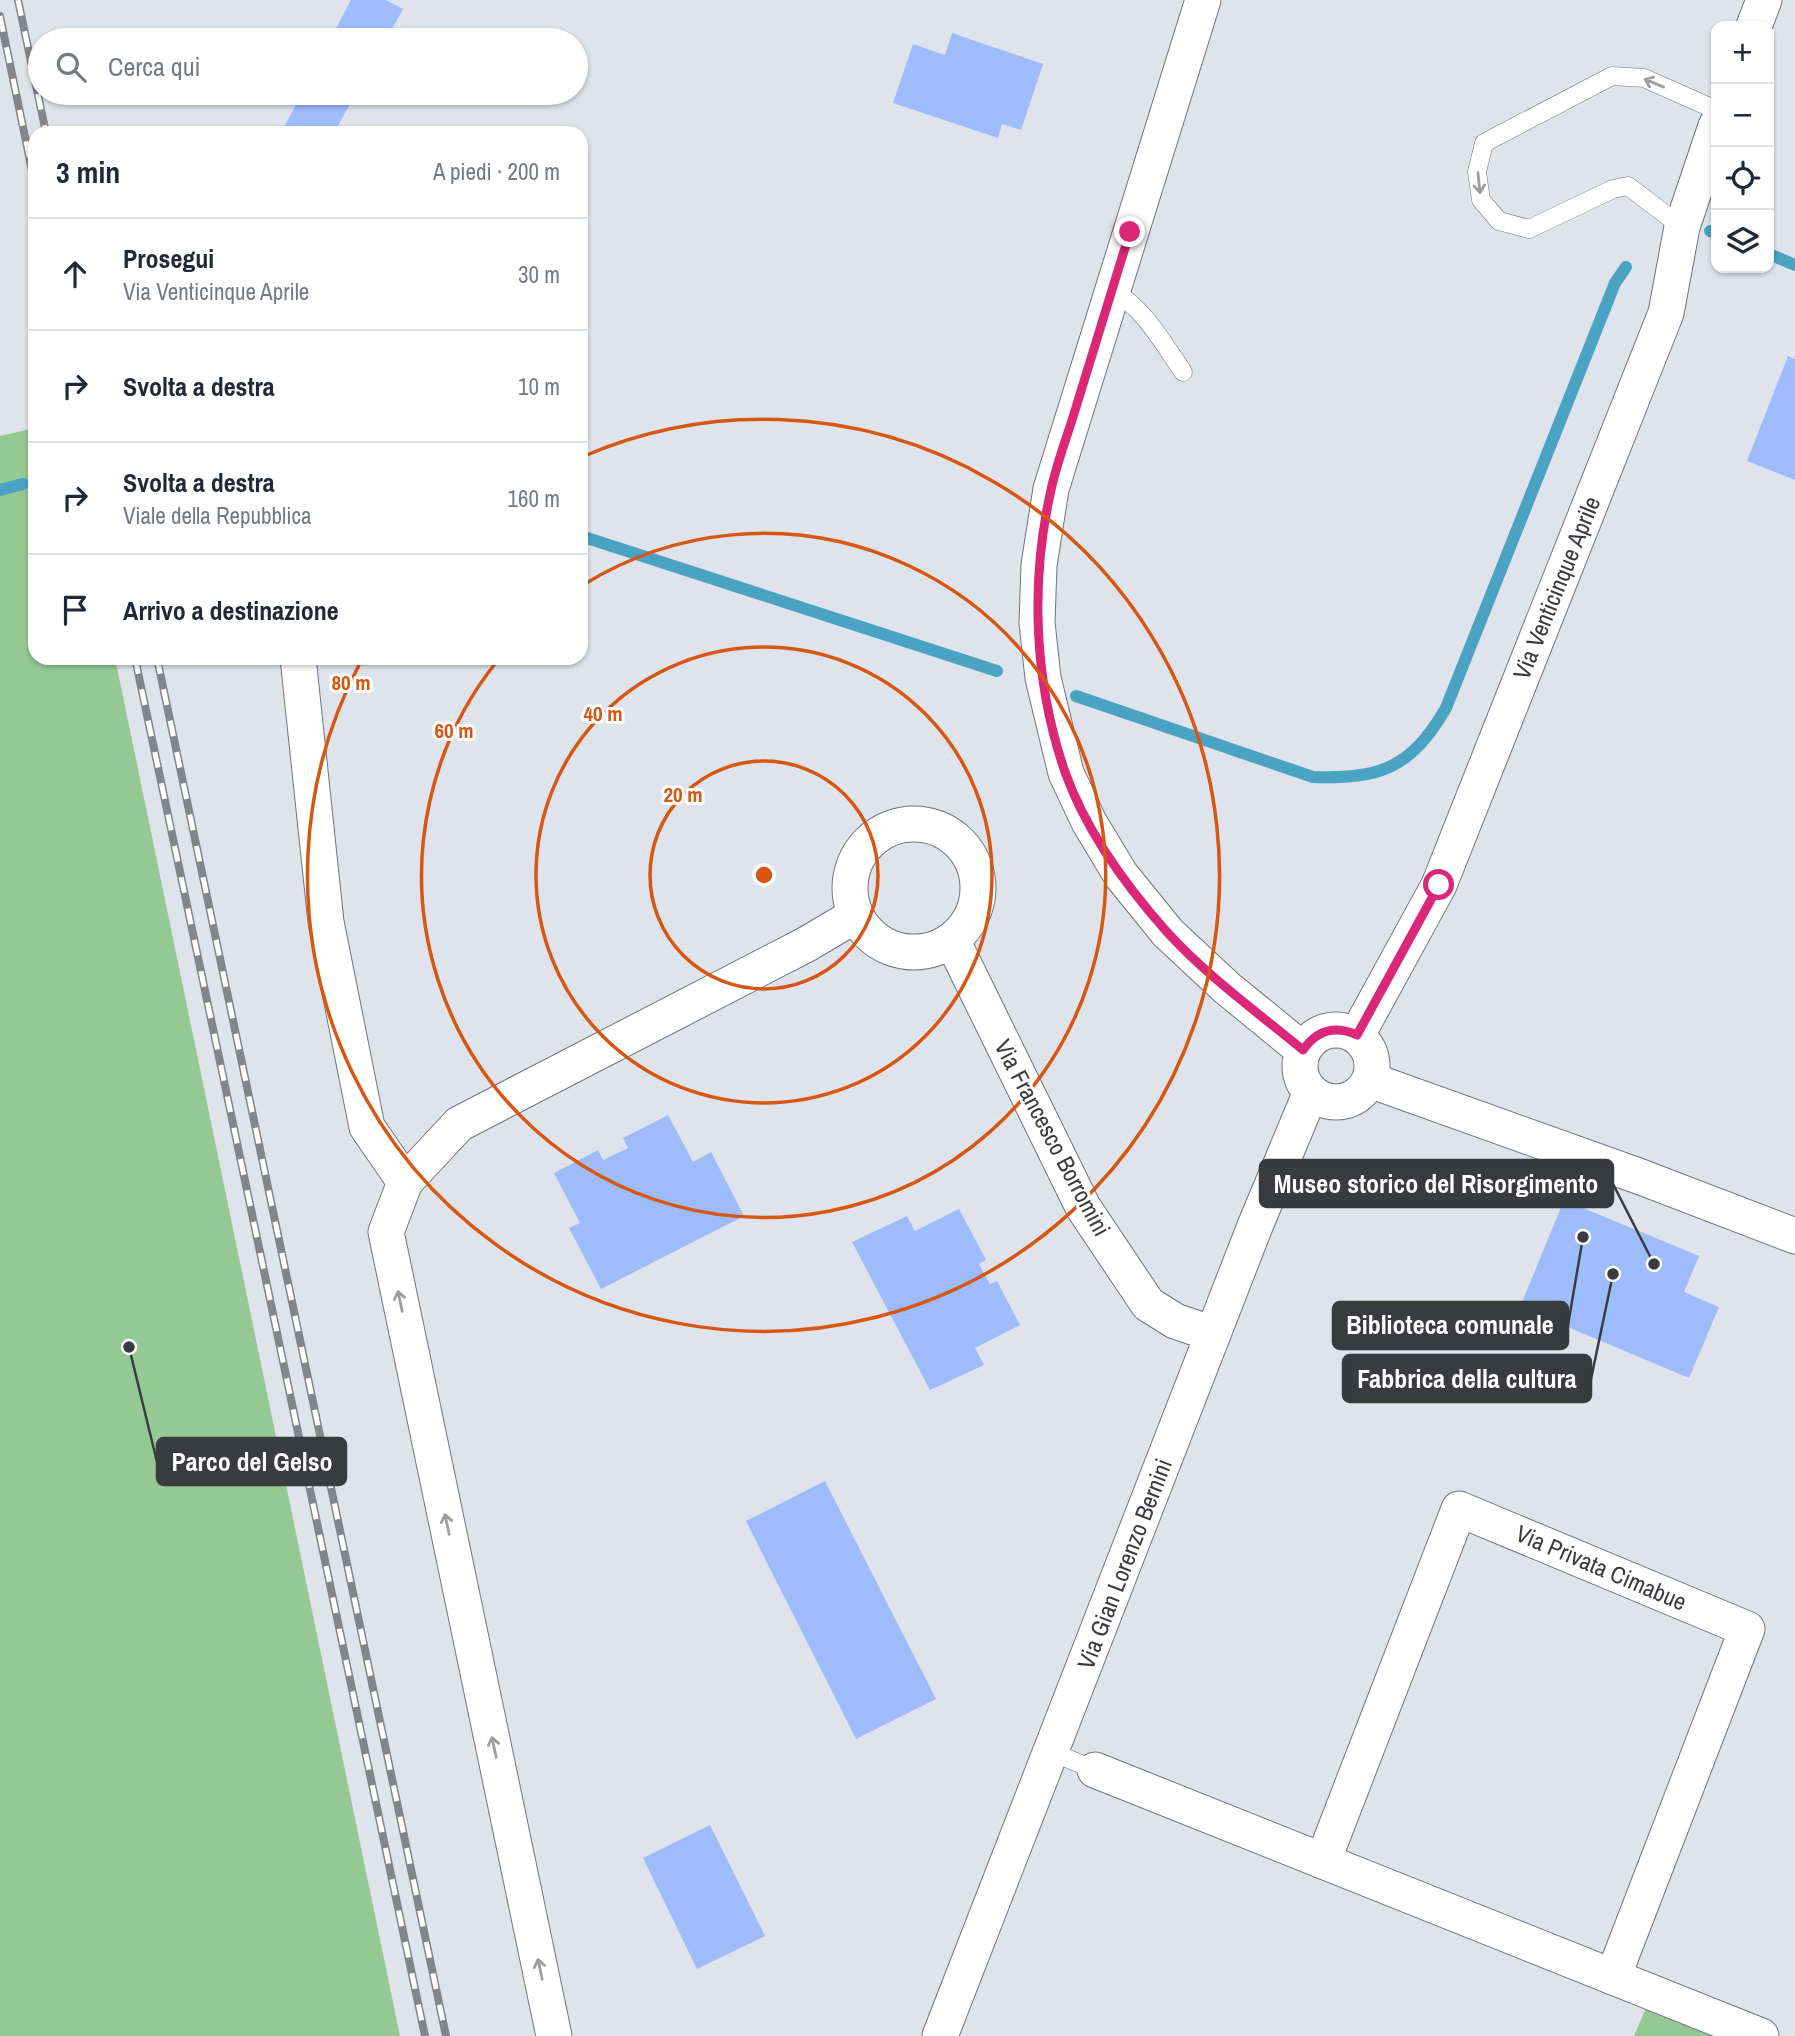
<!DOCTYPE html>
<html lang="it">
<head>
<meta charset="utf-8">
<style>
  :root { --surface:#fff; --page:#f2f2f3; --text:#1f2937; --muted:#747a83; --line:#e0e1e3 }
  body { margin:0; font-family:"Archivo Narrow",sans-serif; background:var(--page); color:var(--text) }
  .controls { position:absolute; right:21px; top:21px; display:grid; overflow:hidden; border-radius:14px; box-shadow:0 2px 5px #0004 }
  .controls button { width:63px; height:63px; display:grid; place-items:center; padding:0; border:0; border-bottom:2px solid var(--line); background:var(--surface); color:var(--text); font:35px sans-serif }
  .stop { position:absolute; width:21px; height:21px; margin:-16px; border:5px solid #db2777; border-radius:50%; background:#fff }
  .stop.end { background:#db2777; border-color:#fff; box-shadow:0 2px 7px #0008 }
  .list { margin:0; padding:0; list-style:none }
  h2 { display:flex; justify-content:space-between; align-items:center; height:91px; margin:0; padding:0 28px; font-size:30px }
  h2 small { font-size:23px; font-weight:400; color:var(--muted) }
  .list li { display:grid; grid-template-columns:46px 1fr auto; gap:21px; align-items:center; box-sizing:border-box; height:112px; padding:0 28px; border-top:2px solid var(--line) }
  .list b { display:block; font-size:26px; white-space:nowrap }
  .list p { margin:0; font-size:23px; white-space:nowrap; color:var(--muted) }
  .list em { font-size:23px; font-style:normal; color:var(--muted) }
  .icon { flex:none; width:38px; height:38px; fill:none; stroke:currentColor; stroke-width:2; stroke-linecap:round; stroke-linejoin:round }
  .map { position:relative; flex:none; width:1795px; height:2036px; overflow:hidden }
  .search { position:absolute; background:var(--surface); box-shadow:0 2px 5px #0004; left:28px; top:28px; width:560px; height:77px; display:flex; align-items:center; gap:18px; box-sizing:border-box; padding:0 24px; border-radius:38px; color:var(--muted); font-size:26px }
  .panel { position:absolute; background:var(--surface); box-shadow:0 2px 5px #0004; left:28px; top:126px; width:560px; height:539px; border-radius:21px }
  .map>svg:first-child { display:block }
  .green { fill:#95c994 }
  .lines { fill:none; stroke-linecap:round; stroke-linejoin:round }
  .stream { stroke:#4ba3c3; stroke-width:12 }
  .building { fill:#9ebcfb }
  .service-casing { stroke:#71747b; stroke-width:19 }
  .minor-casing { stroke:#71747b; stroke-width:37 }
  .service { stroke:#fff; stroke-width:18 }
  .minor { stroke:#fff; stroke-width:35 }
  .rail-casing { stroke:#83858b; stroke-width:8 }
  .rail { stroke:#fff; stroke-width:5; stroke-dasharray:16; stroke-linecap:butt }
  .oneway { stroke:#9c9d9f }
  .route { stroke:#db2777; stroke-width:9 }
  .ring { fill:none; stroke:#d75611; stroke-width:3.5 }
  .labels { text-anchor:middle; stroke-width:6; stroke-linejoin:round; paint-order:stroke }
  .street-label { font-size:24px; fill:#3a3b3f; stroke:#fff }
  .centre { fill:#d75611; stroke:#fff; stroke-width:3.5 }
  .ring-label { font-size:21px; text-anchor:middle; font-weight:bold; fill:#d75611; stroke:#fff; stroke-width:6; stroke-linejoin:round; paint-order:stroke }
  .leader { fill:none; stroke:#3a3b3f; stroke-width:2.5 }
  .callout-dot { fill:#3a3b3f; stroke:#fff; stroke-width:2.5 }
  .callout { fill:#3a3b3f; stroke:#3a3b3f; stroke-width:2.5 }
  .callout-label { font-size:26px; text-anchor:middle; font-weight:bold; fill:#fff }
</style>
</head>
<body>
<div class="map">
<svg width="1795" height="2036" viewBox="0 0 1795 2036">
  <rect width="100%" height="100%" fill="#dfe3eb"/>
  <!-- green -->
  <g class="green">
    <polygon points="35,428 35,658 115,658 400,2036 0,2036 0,436"/>
    <polygon points="1646,2008 1713,2036 1634,2036"/>
  </g>
  <g class="lines">
    <!-- stream -->
    <g class="stream">
      <polyline points="1710,231 1716,233"/>
      <polyline points="1769,254 1795,265"/>
      <polyline points="0,490 23,484"/>
      <polyline points="581,536 997,671"/>
      <path d="M 1076,696 L 1313,777 C 1381,779 1411,768 1446,708 L 1615,283 L 1626,267"/>
    </g>
  </g>
  <!-- building -->
  <g class="building">
    <polygon points="351,0 386,0 403,9 386,40 330,40"/>
    <polygon points="952,33 1043,64 1021,130 1002,124 998,138 893,103 913,44 945,55"/>
    <polygon points="302,93 356,93 334,133 281,133"/>
    <polygon points="1788,356 1795,359 1795,480 1747,461"/>
    <polygon points="668,1115 693,1162 711,1152 744,1216 601,1289 569,1228 580,1223 554,1173 598,1150 603,1160 628,1148 623,1138"/>
    <polygon points="1564,1200 1699,1256 1684,1292 1719,1307 1689,1378 1520,1307"/>
    <polygon points="959,1209 986,1260 979,1264 990,1284 997,1281 1020,1325 975,1348 984,1365 930,1390 852,1242 907,1216 915,1231"/>
    <polygon points="825,1481 936,1699 856,1739 746,1521"/>
    <polygon points="710,1825 765,1936 697,1969 643,1858"/>
  </g>
  <g class="lines">
    <!-- service casing -->
    <g class="service-casing">
      <g id="service">
        <polyline points="1682,227 1628,186 1613,189 1529,229 1499,221 1481,200 1477,172 1484,143 1612,76 1644,78 1716,110"/>
        <path d="M 1112,290 C 1144,308 1163,343 1183,372"/>
        <polyline points="1052,1752 1095,1770"/>
      </g>
    </g>
    <!-- minor casing -->
    <g class="minor-casing">
      <g id="minor">
        <polyline points="1203,0 1051,489 1039,565 1037,623 1043,678 1066,773 1089,822 1121,875 1168,933 1227,988 1303,1050"/>
        <polyline points="1754,26 1764,0"/>
        <polyline points="298,658 326,922 367,1127 405,1182"/>
        <circle cx="914" cy="888" r="64"/>
        <polyline points="952,940 1083,1207 1148,1304 1175,1321 1213,1334"/>
        <circle cx="1336" cy="1066" r="36"/>
        <polyline points="1357,1035 1439,885 1666,313 1682,227 1716,126"/>
        <polyline points="1370,1080 1641,1177 1795,1236"/>
        <polyline points="1095,1770 1761,2036"/>
        <polyline points="1323,1861 1459,1509 1747,1629 1613,1977"/>
        <polyline points="554,2036 386,1232 405,1182 459,1124 807,944 856,915"/>
        <polyline points="940,2036 1255,1226 1311,1092"/>
      </g>
    </g>
    <!-- service -->
    <use href="#service" class="service"/>
    <!-- minor -->
    <use href="#minor" class="minor"/>
    <!-- rail casing -->
    <g class="rail-casing">
      <g id="rail">
        <polyline points="18,0 46,133"/>
        <polyline points="0,16 35,185"/>
        <polyline points="135,658 425,2036"/>
        <polyline points="157,658 446,2036"/>
      </g>
    </g>
    <!-- rail -->
    <use href="#rail" class="rail"/>
  </g>
  <!-- one-way arrows -->
  <defs><path id="oneway-shaft" d="M-6 0H5M1.5-3L5.5 0L1.5 3" fill="none" stroke-width="1.6" stroke-linecap="round" stroke-linejoin="round" transform="scale(1.75)"/></defs>
  <g class="oneway">
    <use href="#oneway-shaft" transform="translate(1654 83) rotate(-157)"/>
    <use href="#oneway-shaft" transform="translate(1479 183) rotate(84)"/>
    <use href="#oneway-shaft" transform="translate(400 1301) rotate(-102)"/>
    <use href="#oneway-shaft" transform="translate(447 1524) rotate(-102)"/>
    <use href="#oneway-shaft" transform="translate(494 1747) rotate(-102)"/>
    <use href="#oneway-shaft" transform="translate(540 1969) rotate(-102)"/>
  </g>
  <g class="lines">
    <!-- route -->
    <path class="route" d="M 1130,232 C 1112,289 1095,346 1077,404 C 1069,432 1057,461 1051,490 C 1030,582 1034,682 1065,772 C 1086,831 1126,886 1167,932 C 1207,976 1257,1012 1303,1050 C 1317,1030 1335,1025 1357,1035 L 1439,885"/>
  </g>
  <!-- distance rings -->
  <g class="ring">
    <circle cx="764" cy="875" r="114"/>
    <circle cx="764" cy="875" r="228"/>
    <path d="M583 585A342 342 0 1 1 498 660"/>
    <path d="M582 457A456 456 0 1 1 361 661"/>
  </g>
  <g class="labels">
    <!-- street labels -->
    <g class="street-label">
      <text transform="translate(1557 588) rotate(-68)" y="8">Via Venticinque Aprile</text>
      <text transform="translate(1052 1138) rotate(62)" y="8">Via Francesco Borromini</text>
      <text transform="translate(1125 1564) rotate(-69)" y="8">Via Gian Lorenzo Bernini</text>
      <text transform="translate(1601 1568) rotate(23)" y="8">Via Privata Cimabue</text>
    </g>
  </g>
  <circle cx="764" cy="875" r="10" class="centre"/>
  <g class="ring-label">
    <text x="351" y="690">80 m</text>
    <text x="603" y="721">40 m</text>
    <text x="454" y="738">60 m</text>
    <text x="683" y="802">20 m</text>
  </g>
  <!-- callouts -->
  <path class="leader" d="M1654 1264L1613 1184M1583 1237L1568 1325M1613 1274L1591 1379M129 1347L157 1462"/>
  <g class="callout-dot">
    <circle cx="1654" cy="1264" r="7"/>
    <circle cx="1583" cy="1237" r="7"/>
    <circle cx="1613" cy="1274" r="7"/>
    <circle cx="129" cy="1347" r="7"/>
  </g>
  <g class="callout">
    <rect x="1260" y="1160" width="353" height="47" rx="7"/>
    <rect x="1333" y="1302" width="235" height="47" rx="7"/>
    <rect x="1343" y="1355" width="248" height="47" rx="7"/>
    <rect x="157" y="1438" width="189" height="47" rx="7"/>
  </g>
  <g class="callout-label">
    <text x="1436" y="1193">Museo storico del Risorgimento</text>
    <text x="1450" y="1334">Biblioteca comunale</text>
    <text x="1467" y="1388">Fabbrica della cultura</text>
    <text x="252" y="1471">Parco del Gelso</text>
  </g>
</svg>
<div class="controls">
<button>+</button>
<button>−</button>
<button><svg class="icon" aria-label="locate" viewBox="0 0 24 24"><circle cx="12" cy="12" r="6"/><path d="M12 2v4M12 18v4M2 12h4M18 12h4"/></svg></button>
<button><svg class="icon" aria-label="layers" viewBox="0 0 24 24"><path d="M12 4l9 5-9 5-9-5zM3 14l9 5 9-5"/></svg></button>
</div>
<div class="stop" style="left:1439px;top:885px"></div>
<div class="stop end" style="left:1130px;top:232px"></div>
<div class="search"><svg class="icon" aria-label="search" viewBox="0 0 24 24"><circle cx="10" cy="10" r="6"/><path d="M15 15l6 6"/></svg>Cerca qui</div>
<section class="panel">
<h2>3 min<small>A piedi · 200 m</small></h2>
<ul class="list">
<li><svg class="icon" aria-label="ahead" viewBox="0 0 24 24"><path d="M12 20V5M6 11l6-6 6 6"/></svg><div><b>Prosegui</b><p>Via Venticinque Aprile</p></div><em>30 m</em></li>
<li><svg class="icon" aria-label="right" viewBox="0 0 24 24"><path d="M7 20v-9h11M14 6l5 5-5 5"/></svg><div><b>Svolta a destra</b></div><em>10 m</em></li>
<li><svg class="icon" aria-label="right" viewBox="0 0 24 24"><path d="M7 20v-9h11M14 6l5 5-5 5"/></svg><div><b>Svolta a destra</b><p>Viale della Repubblica</p></div><em>160 m</em></li>
<li><svg class="icon" aria-label="arrive" viewBox="0 0 24 24"><path d="M6 21V4h12l-3 4 3 4H6"/></svg><div><b>Arrivo a destinazione</b></div></li>
</ul>
</section>
</div>
</body>
</html>
